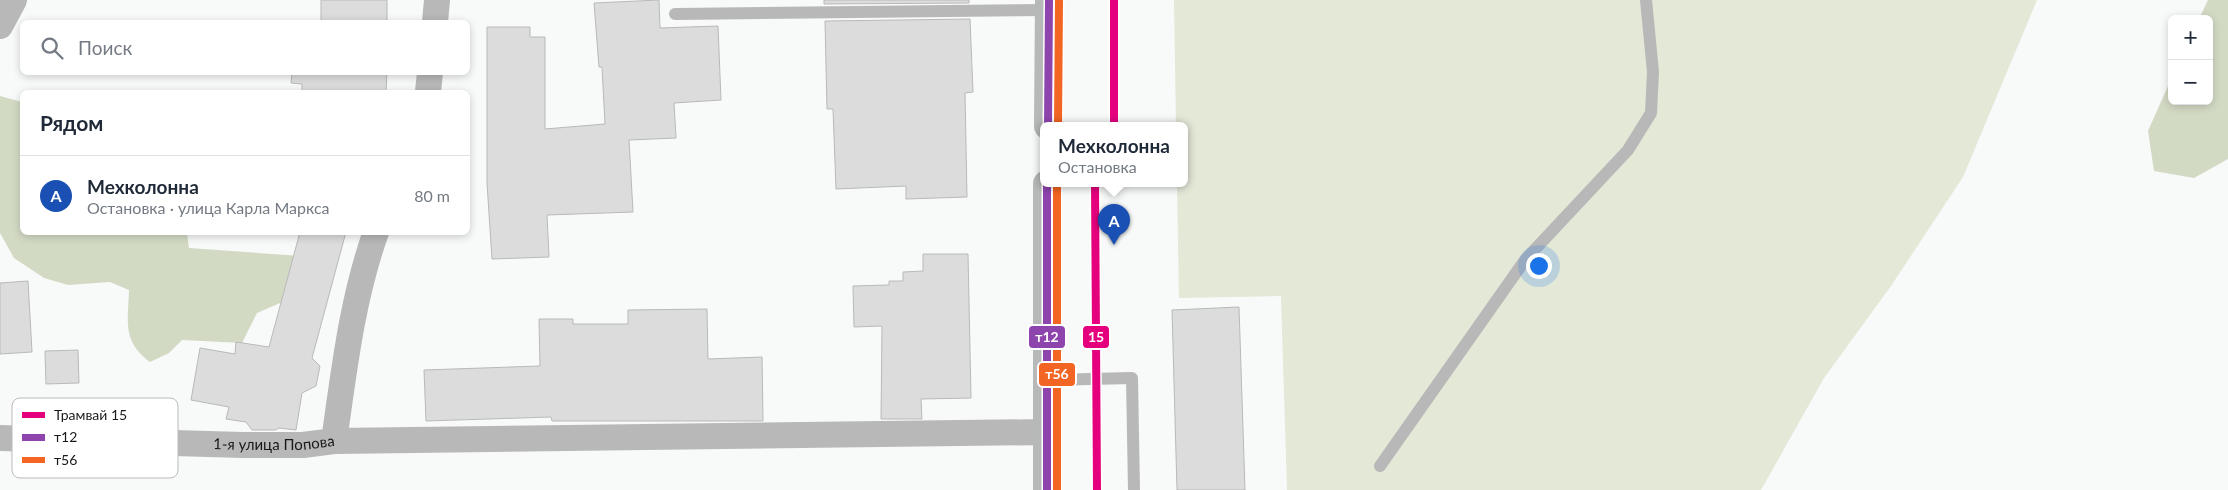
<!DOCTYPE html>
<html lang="ru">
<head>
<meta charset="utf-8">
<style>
  :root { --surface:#fff; --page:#f2f2f3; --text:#1f2937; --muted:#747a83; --line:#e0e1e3; --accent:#d93025 }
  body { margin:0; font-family:Lato,sans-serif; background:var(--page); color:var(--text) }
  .controls { position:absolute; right:15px; top:15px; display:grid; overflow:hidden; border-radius:8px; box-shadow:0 2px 8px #0003 }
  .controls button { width:45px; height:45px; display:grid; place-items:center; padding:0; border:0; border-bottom:1px solid var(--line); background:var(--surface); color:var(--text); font:25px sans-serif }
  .you { position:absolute; left:1538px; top:265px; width:18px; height:18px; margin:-12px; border:4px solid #fff; border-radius:50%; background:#1a73e8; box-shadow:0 0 0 8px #1a73e833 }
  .badge { display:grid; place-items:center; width:32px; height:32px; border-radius:50%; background:var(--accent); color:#fff; font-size:16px; font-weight:700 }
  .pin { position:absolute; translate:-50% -41px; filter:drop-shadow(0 1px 2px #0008) }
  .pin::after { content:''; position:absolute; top:26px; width:18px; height:15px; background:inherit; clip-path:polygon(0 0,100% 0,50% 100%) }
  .popup { position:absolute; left:1040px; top:122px; width:148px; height:65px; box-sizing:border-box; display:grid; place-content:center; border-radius:8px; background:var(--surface); filter:drop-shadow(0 1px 4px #0005); font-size:16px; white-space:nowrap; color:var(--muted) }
  .popup b { font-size:19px; color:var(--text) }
  .popup::after { content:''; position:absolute; left:50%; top:100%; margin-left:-10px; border:10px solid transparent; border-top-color:var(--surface) }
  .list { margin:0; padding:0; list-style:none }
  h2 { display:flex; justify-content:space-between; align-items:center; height:65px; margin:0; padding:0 20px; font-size:21px }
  h2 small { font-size:16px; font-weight:400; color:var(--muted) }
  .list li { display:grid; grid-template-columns:32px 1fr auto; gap:15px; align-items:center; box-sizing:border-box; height:80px; padding:0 20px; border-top:1px solid var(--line) }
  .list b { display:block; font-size:19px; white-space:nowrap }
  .list p { margin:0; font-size:16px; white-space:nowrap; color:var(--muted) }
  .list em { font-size:16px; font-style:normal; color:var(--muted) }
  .icon { flex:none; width:28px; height:28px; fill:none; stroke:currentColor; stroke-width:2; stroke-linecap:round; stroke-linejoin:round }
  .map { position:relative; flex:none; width:2228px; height:490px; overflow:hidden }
  .search { position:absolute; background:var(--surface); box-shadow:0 2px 8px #0003; left:20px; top:20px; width:450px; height:55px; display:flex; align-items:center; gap:12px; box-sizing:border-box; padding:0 18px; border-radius:8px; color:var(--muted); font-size:19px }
  .panel { position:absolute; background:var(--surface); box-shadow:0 2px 8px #0003; left:20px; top:90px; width:450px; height:145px; border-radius:8px }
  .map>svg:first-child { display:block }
  .green { fill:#e3e8d7 }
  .forest { fill:#d3dac4 }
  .building { fill:#dcdcdc; stroke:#b8b9b9 }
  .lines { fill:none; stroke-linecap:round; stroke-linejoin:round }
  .service { stroke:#b8b8b8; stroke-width:12 }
  .minor { stroke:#b8b8b8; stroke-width:26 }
  .secondary { stroke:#b7b8b8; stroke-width:28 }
  .bus-1-casing { stroke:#fff; stroke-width:11 }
  .bus-2-casing { stroke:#fff; stroke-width:11 }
  .bus-1 { stroke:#8e44ad; stroke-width:8 }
  .bus-2 { stroke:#f26522; stroke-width:8 }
  .tram-1-casing { stroke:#fff; stroke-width:11 }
  .tram-1 { stroke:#e5007d; stroke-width:8 }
  .labels { text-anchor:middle; stroke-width:5; stroke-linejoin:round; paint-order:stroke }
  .street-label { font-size:15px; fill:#19191a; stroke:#fff }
  .key { fill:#fff; stroke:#bababa; stroke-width:1 }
  .key-label { font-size:14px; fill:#19191a }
  .line-badge { stroke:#fff; stroke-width:2 }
  .badge-label { font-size:14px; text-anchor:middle; font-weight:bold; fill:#fff }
</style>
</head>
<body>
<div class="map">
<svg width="2228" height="490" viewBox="0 0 2228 490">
  <rect width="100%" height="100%" fill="#f8f9f9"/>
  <!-- green -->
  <polygon class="green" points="1174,0 2037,0 1963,177 1891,286 1824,378 1761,490 1287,490 1281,296 1179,298 1177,184 1184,184 1184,126 1176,126"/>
  <!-- forest -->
  <g class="forest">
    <polygon points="2208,0 2228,0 2228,159 2194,178 2154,171 2148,131 2172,77 2172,101 2209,101 2209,19 2199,19"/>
    <path d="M 0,96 L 22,102 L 22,232 L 187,233 L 189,248 L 301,256 L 294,297 L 257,313 L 242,343 L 182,340 L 169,353 L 150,362 C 122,341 128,322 129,290 L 110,282 L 68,285 L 44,278 L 14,258 L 0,233 Z"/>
  </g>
  <!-- building -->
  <g class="building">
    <rect x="321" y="0" width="66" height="22"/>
    <polygon points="659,0 660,28 718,26 721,100 674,103 676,138 629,140 633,212 547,215 549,257 492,259 487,183 487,27 530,27 530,37 545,37 545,129 605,124 602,67 599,67 594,3"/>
    <polygon points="824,0 969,0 969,3 824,4"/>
    <polygon points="970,19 973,92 965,93 967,197 906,199 906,186 836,189 833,109 827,109 825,21"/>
    <polygon points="292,72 387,72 386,92 302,92 302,84 291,83"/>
    <polygon points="300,232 346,232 312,358 320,366 316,386 302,393 296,430 279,428 275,430 252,430 246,422 226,419 229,407 191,400 200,348 235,354 236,342 269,347"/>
    <polygon points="923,254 968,254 971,398 921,399 922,419 881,419 882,326 854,327 853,286 889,285 889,281 903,281 903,272 923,271"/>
    <polygon points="28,281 32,352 0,354 0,283"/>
    <polygon points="1239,307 1245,490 1177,490 1172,310"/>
    <polygon points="707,309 708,359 762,357 763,421 552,421 551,417 426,421 424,370 540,366 539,319 573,319 573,324 628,324 628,310"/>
    <polygon points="78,350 79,383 46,384 45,351"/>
  </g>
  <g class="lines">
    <!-- service -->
    <g class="service">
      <polyline points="675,14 1049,10"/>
      <polyline points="1047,380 1132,378 1134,490"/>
      <polyline points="1380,466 1525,260 1628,150 1651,113 1653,72 1646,0"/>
    </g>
    <!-- minor -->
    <g class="minor">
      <polyline points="435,22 437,0"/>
      <polyline points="0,26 14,0"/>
      <polyline points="428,92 430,72"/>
      <path id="s1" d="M 0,438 L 243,445 L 303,445 L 334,441 C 344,371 352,299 376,232"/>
      <polyline points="334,441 1047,432"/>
    </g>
    <!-- secondary -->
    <g class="secondary">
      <polyline points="1048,126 1049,0"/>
      <polyline points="1047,490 1047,184"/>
    </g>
    <!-- bus-1 casing -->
    <g class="bus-1-casing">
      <g id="bus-1">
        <polyline points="1048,126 1049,0"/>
        <polyline points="1047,184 1047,490"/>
      </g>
    </g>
    <!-- bus-2 casing -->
    <g class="bus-2-casing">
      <g id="bus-2">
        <polyline points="1058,126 1059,0"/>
        <polyline points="1057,184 1057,490"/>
      </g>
    </g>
    <!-- bus-1 -->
    <use href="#bus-1" class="bus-1"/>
    <!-- bus-2 -->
    <use href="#bus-2" class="bus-2"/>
    <!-- tram-1 casing -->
    <g class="tram-1-casing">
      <g id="tram-1">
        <polyline points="1114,0 1114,126"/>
        <polyline points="1095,184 1097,490"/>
      </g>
    </g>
    <!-- tram-1 -->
    <use href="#tram-1" class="tram-1"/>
  </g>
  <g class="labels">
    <!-- street labels -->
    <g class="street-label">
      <text dy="5" stroke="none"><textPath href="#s1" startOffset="274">1-я улица Попова</textPath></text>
    </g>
  </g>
  <!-- legend -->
  <rect x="12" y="398" width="166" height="80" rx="8" class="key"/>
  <rect x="22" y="412" width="23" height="6" fill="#e5007d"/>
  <rect x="22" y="434" width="23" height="7" fill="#8e44ad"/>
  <rect x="22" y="457" width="23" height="6" fill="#f26522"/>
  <g class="key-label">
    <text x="54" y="420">Трамвай 15</text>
    <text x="54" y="442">т12</text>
    <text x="54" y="465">т56</text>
  </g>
  <g class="line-badge">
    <rect x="1028" y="325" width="38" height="24" rx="5" fill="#8e44ad"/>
    <rect x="1082" y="325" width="28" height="24" rx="5" fill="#e5007d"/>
    <rect x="1038" y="362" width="38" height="25" rx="5" fill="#f26522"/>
  </g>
  <g class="badge-label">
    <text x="1047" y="342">т12</text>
    <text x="1096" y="342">15</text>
    <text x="1057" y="379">т56</text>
  </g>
</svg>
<div class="controls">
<button>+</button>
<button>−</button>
</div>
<div class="you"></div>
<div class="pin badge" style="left:1114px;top:245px;background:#1a4fb4">A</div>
<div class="popup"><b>Мехколонна</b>Остановка</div>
<div class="search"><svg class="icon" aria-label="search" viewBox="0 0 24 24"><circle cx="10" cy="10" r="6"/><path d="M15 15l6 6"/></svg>Поиск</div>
<section class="panel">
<h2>Рядом<small></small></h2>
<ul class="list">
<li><span class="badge" style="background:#1a4fb4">A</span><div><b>Мехколонна</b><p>Остановка · улица Карла Маркса</p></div><em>80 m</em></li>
</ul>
</section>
</div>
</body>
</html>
